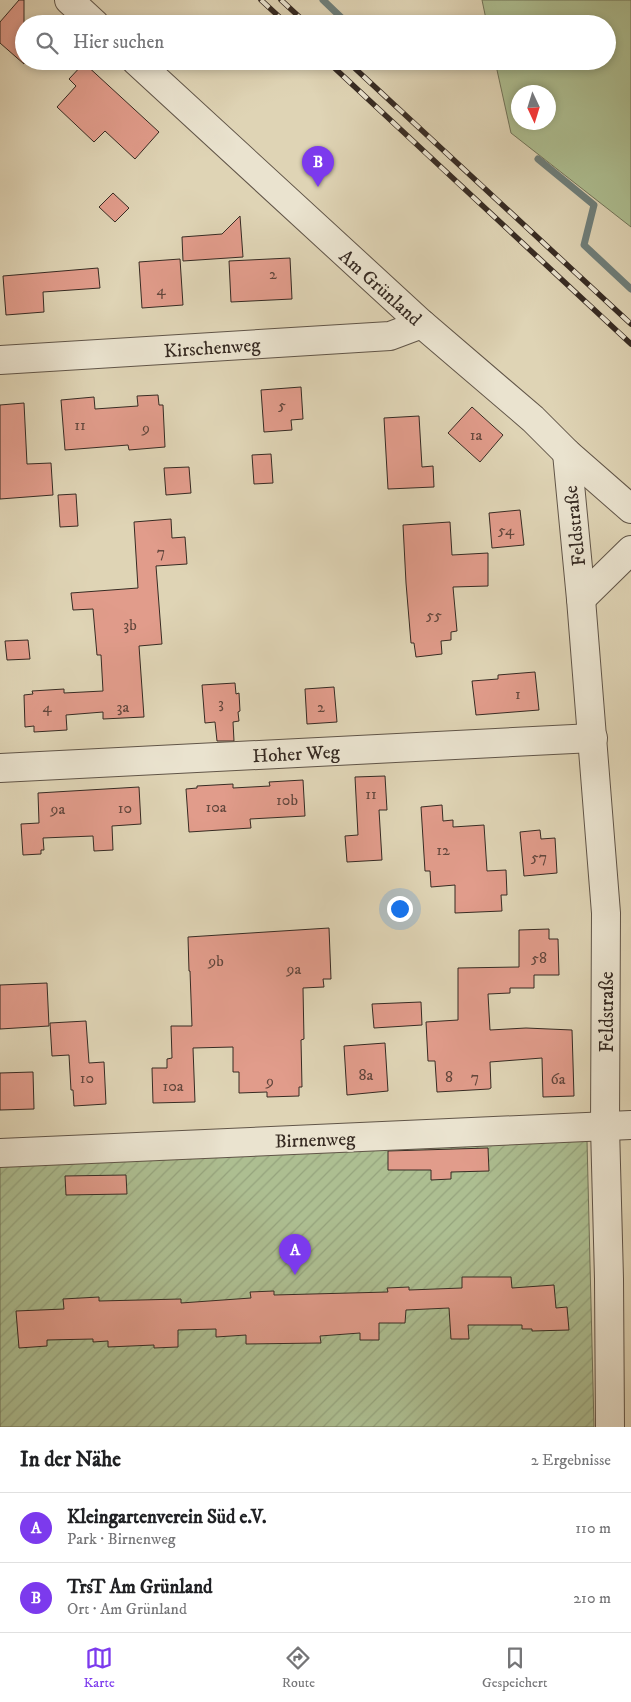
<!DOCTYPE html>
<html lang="de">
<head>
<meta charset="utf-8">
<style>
  :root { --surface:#fff; --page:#f6f6f6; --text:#202124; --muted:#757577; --line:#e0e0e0; --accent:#7c3aed }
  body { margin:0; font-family:"IM FELL DW Pica",serif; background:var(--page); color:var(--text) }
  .compass { position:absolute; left:511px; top:85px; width:45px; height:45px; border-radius:50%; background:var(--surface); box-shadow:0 2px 8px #0003; rotate:176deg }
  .you { position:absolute; left:399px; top:908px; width:18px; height:18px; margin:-12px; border:4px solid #fff; border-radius:50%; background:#1a73e8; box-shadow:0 0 0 8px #1a73e833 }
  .badge { display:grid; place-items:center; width:32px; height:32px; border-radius:50%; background:var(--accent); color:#fff; font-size:16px; font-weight:700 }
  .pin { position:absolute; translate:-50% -41px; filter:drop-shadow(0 1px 2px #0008) }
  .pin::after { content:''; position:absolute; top:26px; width:18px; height:15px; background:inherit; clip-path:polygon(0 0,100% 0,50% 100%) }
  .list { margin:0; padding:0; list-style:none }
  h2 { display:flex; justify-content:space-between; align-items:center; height:65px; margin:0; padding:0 20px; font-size:21px }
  h2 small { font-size:16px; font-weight:400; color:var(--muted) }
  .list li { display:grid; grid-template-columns:32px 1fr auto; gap:15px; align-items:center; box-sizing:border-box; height:70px; padding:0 20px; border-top:1px solid var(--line) }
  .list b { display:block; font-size:19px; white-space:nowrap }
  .list p { margin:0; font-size:16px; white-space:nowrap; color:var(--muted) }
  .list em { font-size:16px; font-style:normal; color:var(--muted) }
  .icon { flex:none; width:28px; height:28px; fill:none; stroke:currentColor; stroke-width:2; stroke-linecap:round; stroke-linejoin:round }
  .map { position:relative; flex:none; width:631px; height:1427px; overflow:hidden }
  .search { position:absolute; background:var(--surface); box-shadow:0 2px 8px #0003; left:15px; right:15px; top:15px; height:55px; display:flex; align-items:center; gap:12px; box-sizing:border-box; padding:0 18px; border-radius:28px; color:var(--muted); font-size:19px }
  .sheet { height:205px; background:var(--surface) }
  nav { display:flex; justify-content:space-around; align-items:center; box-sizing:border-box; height:70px; border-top:1px solid var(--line); background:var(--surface); font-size:14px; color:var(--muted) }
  nav a { display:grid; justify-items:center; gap:2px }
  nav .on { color:var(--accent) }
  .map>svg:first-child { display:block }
  .garden { fill:url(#garden-furrows); stroke:#72745a }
  .pitch { fill:#adbe91; stroke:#72745a; fill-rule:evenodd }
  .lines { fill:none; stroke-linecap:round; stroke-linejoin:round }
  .stream { stroke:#6f7f7b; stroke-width:7 }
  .building { fill:#e19c8b; stroke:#372b23 }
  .minor-casing { stroke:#615548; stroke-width:30 }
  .minor { stroke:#eae3cf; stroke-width:28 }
  .rail-casing { stroke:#372b23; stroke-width:5.5 }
  .rail { stroke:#eae3cf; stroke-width:4; stroke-dasharray:11; stroke-linecap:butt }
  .labels { text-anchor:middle; stroke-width:4; stroke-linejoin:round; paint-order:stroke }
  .number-label { font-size:16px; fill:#62473d }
  .street-label { font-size:19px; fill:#372b23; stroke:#eae3cf }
</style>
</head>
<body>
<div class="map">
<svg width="631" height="1427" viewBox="0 0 631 1427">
  <defs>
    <pattern id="garden-furrows" width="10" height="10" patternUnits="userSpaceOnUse" patternTransform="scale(1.25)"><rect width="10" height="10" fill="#adbe91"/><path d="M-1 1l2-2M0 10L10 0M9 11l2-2" fill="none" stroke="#95a37d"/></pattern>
  </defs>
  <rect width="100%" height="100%" fill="#dfd4b5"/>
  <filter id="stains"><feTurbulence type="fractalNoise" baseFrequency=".004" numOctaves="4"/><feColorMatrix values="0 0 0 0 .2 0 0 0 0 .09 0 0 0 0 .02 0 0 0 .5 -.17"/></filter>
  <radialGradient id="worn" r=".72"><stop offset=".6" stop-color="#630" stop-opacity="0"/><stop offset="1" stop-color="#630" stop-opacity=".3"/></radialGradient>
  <!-- garden -->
  <polygon class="garden" points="587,1140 594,1427 0,1427 0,1165"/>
  <!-- pitch -->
  <path class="pitch" d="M 482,0 L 631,0 L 631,227 L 511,133 L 495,61 L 607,61 L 607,24 L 487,24 ZM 518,92 L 548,92 L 548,122 L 518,122 Z"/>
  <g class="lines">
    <!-- stream -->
    <g class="stream">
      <polyline points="323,0 348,24"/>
      <polyline points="538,159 594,205 584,245 631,289"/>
    </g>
  </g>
  <!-- building -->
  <g class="building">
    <polygon points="19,0 24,0 24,64 0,43 0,22"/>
    <polygon points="84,63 159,132 135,159 105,131 94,142 57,107 76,86 69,79"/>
    <polygon points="113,193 129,208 115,222 99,207"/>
    <polygon points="240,216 243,257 183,261 182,237 222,234"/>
    <polygon points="290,258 292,299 231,302 229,261"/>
    <polygon points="180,259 183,305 142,308 139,262"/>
    <polygon points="98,268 100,288 43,292 44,312 6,315 3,276"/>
    <polygon points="301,387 303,419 291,420 292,430 264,432 261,390"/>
    <polygon points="158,395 159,405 163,405 165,447 129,450 128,445 65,450 61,400 94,397 95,409 138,406 137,396"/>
    <polygon points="24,403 27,464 51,463 53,495 0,499 0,405"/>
    <polygon points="472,407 503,435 480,462 448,433"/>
    <polygon points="419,416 422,467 433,466 434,487 388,489 384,418"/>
    <polygon points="271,454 273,483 254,484 252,455"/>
    <polygon points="189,467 191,493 166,495 164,468"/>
    <polygon points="76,494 78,526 60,527 58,495"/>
    <polygon points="520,510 524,545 492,548 489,513"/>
    <polygon points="171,519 172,538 185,537 187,564 156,566 162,644 139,646 144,717 103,719 103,712 66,715 67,730 34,732 34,726 25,727 24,695 33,694 32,691 64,689 64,693 103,691 101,655 97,655 93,609 73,610 71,593 138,588 134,522"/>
    <polygon points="450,522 452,555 488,553 488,586 453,587 457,631 451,632 451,640 441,641 442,654 416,657 414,643 411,643 406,583 403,525"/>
    <polygon points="28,640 30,659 7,660 5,641"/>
    <polygon points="535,672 539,710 476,715 472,681 498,679 498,675"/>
    <polygon points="235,683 236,694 239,693 240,711 238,712 239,721 233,722 234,741 217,741 215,722 205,723 202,685"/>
    <polygon points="334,687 337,722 307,724 305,689"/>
    <polygon points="385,776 387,810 379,810 382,860 347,862 345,836 358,835 355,777"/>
    <polygon points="303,780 305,816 250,819 251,828 189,832 186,789 197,788 197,786 233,784 233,788 270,786 269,782"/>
    <polygon points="139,787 141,824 112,826 113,850 94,851 93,836 43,838 44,850 41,850 41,854 23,855 21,824 39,823 38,793"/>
    <polygon points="442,805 443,821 453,820 453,827 484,825 487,871 506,870 507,895 501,895 502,911 455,913 455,885 431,887 430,871 425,871 421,807"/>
    <polygon points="540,830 541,839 555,838 557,873 524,876 520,832"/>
    <polygon points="329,928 331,979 323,979 324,987 303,988 304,1039 301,1040 302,1087 299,1087 299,1096 267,1097 267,1092 239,1093 239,1072 233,1072 233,1047 193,1048 195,1102 153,1103 152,1068 167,1068 167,1059 172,1058 171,1026 192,1026 190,971 189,971 188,937"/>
    <polygon points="549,929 549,939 558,939 559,975 534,975 534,988 510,988 510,993 488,994 490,1030 526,1028 572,1030 574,1096 543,1097 542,1058 490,1062 491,1088 489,1089 437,1092 435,1061 428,1061 426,1022 458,1020 458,968 519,967 519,930"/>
    <polygon points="47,983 49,1026 0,1029 0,985"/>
    <polygon points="421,1002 422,1025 374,1028 372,1004"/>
    <polygon points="86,1021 89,1063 104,1062 106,1104 74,1106 73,1090 71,1090 69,1055 52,1056 50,1023"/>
    <polygon points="385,1043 388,1091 347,1095 344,1046"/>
    <polygon points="33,1072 34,1109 0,1110 0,1073"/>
    <polygon points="488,1148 489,1171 451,1172 451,1179 431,1180 431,1170 388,1170 388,1151"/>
    <polygon points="126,1175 127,1194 66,1195 65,1176"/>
    <polygon points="462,1277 511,1277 512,1288 554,1285 556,1308 567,1307 569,1330 532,1331 532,1329 522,1329 522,1325 468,1325 469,1339 451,1339 449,1308 406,1310 405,1323 379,1323 379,1340 360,1340 360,1333 320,1336 321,1343 246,1344 246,1335 216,1337 216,1329 178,1330 178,1347 154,1348 154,1345 108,1347 108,1341 93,1342 93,1339 47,1340 47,1346 19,1348 16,1311 64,1309 63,1299 99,1297 99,1301 181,1299 181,1303 251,1298 250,1292 274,1291 274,1295 388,1292 387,1288 409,1287 409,1290 462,1288"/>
  </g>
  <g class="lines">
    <!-- minor casing -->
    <g class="minor-casing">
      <g id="minor">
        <polyline points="69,0 95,24"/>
        <polyline points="136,61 422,324 533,419 567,453 631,509"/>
        <polyline points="0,360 390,336 422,324"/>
        <polyline points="567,453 581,599 606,913 605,1127 609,1279 610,1427"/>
        <polyline points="581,599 631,550"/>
        <polyline points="0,768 593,738"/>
        <polyline points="0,1153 631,1125"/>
      </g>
    </g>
    <!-- minor -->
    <use href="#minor" class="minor"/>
    <!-- rail casing -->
    <g class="rail-casing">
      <g id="rail">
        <polyline points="261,0 287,24"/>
        <polyline points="281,0 307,24"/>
        <polyline points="327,61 631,344"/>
        <polyline points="347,61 631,324"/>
      </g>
    </g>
    <!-- rail -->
    <use href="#rail" class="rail"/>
  </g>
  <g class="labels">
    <!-- number labels -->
    <g class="number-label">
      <text x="273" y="279">2</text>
      <text x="161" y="295">4</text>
      <text x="282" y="410">5</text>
      <text x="80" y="430">11</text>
      <text x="146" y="433">9</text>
      <text x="476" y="440">1a</text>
      <text x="506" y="535">54</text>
      <text x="161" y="557">7</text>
      <text x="434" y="620">55</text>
      <text x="130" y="630">3b</text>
      <text x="518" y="699">1</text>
      <text x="221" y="708">3</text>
      <text x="47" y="712">4</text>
      <text x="123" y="712">3a</text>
      <text x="321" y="712">2</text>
      <text x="371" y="799">11</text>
      <text x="287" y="805">10b</text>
      <text x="216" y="812">10a</text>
      <text x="125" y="813">10</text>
      <text x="58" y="814">9a</text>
      <text x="443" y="855">12</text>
      <text x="539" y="862">57</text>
      <text x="539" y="963">58</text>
      <text x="216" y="966">9b</text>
      <text x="294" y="974">9a</text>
      <text x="366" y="1080">8a</text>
      <text x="449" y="1082">8</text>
      <text x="475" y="1082">7</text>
      <text x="87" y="1083">10</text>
      <text x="558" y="1084">6a</text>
      <text x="270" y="1086">9</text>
      <text x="173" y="1091">10a</text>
    </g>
    <!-- street labels -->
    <g class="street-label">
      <text transform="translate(381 287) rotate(42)" y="7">Am Grünland</text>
      <text transform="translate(212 347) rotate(-4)" y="7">Kirschenweg</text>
      <text transform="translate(574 526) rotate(-96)" y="7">Feldstraße</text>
      <text transform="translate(296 753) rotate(-3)" y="7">Hoher Weg</text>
      <text transform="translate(606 1012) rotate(-90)" y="7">Feldstraße</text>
      <text transform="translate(315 1139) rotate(-2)" y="7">Birnenweg</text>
    </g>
  </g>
  <rect width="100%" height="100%" filter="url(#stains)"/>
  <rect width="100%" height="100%" fill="url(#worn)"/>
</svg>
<svg class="compass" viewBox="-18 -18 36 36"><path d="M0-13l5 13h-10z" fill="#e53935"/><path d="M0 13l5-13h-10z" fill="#757577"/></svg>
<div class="you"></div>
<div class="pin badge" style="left:295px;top:1275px">A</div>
<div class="pin badge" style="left:318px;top:187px">B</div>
<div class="search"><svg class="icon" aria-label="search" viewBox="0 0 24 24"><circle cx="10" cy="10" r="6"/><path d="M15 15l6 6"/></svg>Hier suchen</div>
</div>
<section class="sheet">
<h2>In der Nähe<small>2 Ergebnisse</small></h2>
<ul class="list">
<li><span class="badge">A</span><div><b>Kleingartenverein Süd e.V.</b><p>Park · Birnenweg</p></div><em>110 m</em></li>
<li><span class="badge">B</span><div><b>TrsT Am Grünland</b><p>Ort · Am Grünland</p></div><em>210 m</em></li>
</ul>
</section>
<nav>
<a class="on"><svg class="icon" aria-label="map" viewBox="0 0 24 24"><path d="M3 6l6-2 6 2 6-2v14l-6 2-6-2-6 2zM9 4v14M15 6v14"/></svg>Karte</a>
<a><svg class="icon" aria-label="directions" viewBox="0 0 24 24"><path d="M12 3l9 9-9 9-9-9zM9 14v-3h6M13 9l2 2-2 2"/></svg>Route</a>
<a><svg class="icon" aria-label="saved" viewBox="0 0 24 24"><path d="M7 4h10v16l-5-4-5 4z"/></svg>Gespeichert</a>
</nav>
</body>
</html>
